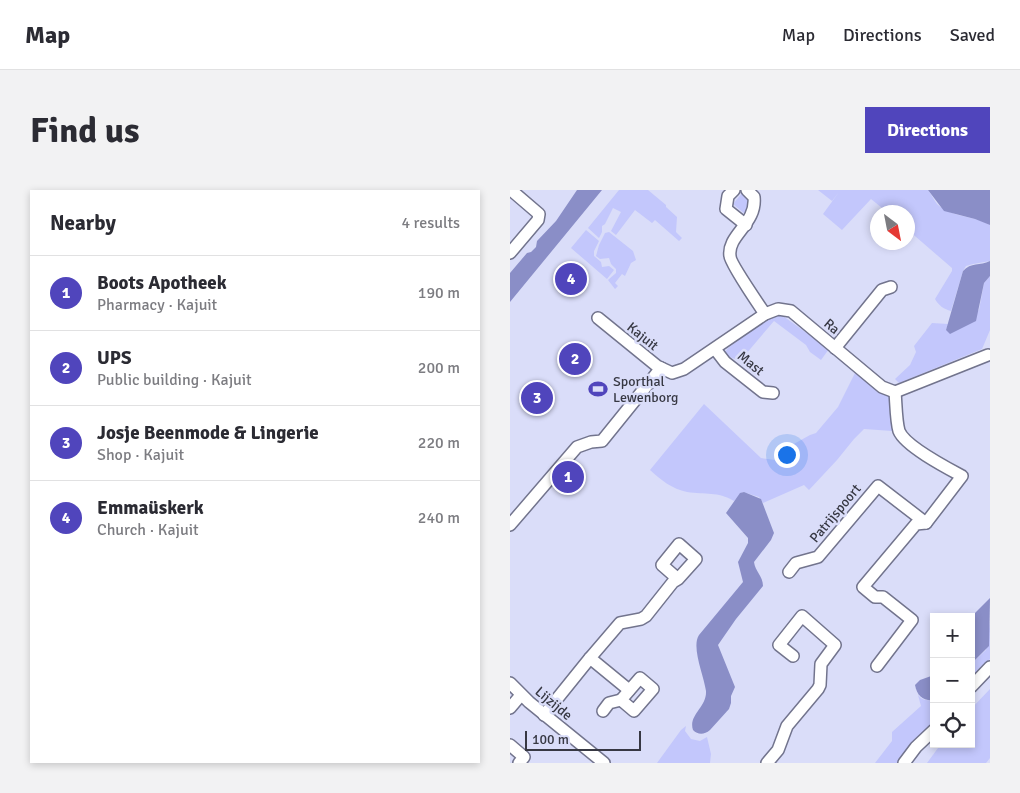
<!DOCTYPE html>
<html lang="en">
<head>
<meta charset="utf-8">
<style>
  :root { --surface:#fff; --page:#f2f2f3; --text:#2b2b33; --muted:#7c7c81; --line:#e1e1e2; --accent:#5045bc }
  body { margin:0; font-family:Signika,sans-serif; background:var(--page); color:var(--text) }
  .controls { position:absolute; right:15px; bottom:15px; display:grid; overflow:hidden; border-radius:0px; box-shadow:0 2px 8px #0003 }
  .controls button { width:45px; height:45px; display:grid; place-items:center; padding:0; border:0; border-bottom:1px solid var(--line); background:var(--surface); color:var(--text); font:25px sans-serif }
  .compass { position:absolute; left:360px; top:15px; width:45px; height:45px; border-radius:50%; background:var(--surface); box-shadow:0 2px 8px #0003; rotate:148deg }
  .scale { position:absolute; left:15px; bottom:12px; width:116px; box-sizing:border-box; padding-left:5px; border:2px solid #373843; border-top:0; font-size:14px; line-height:18px; white-space:nowrap; color:#373843; -webkit-text-stroke:4px #daddf9; paint-order:stroke }
  .you { position:absolute; left:276px; top:264px; width:18px; height:18px; margin:-12px; border:4px solid #fff; border-radius:50%; background:#1a73e8; box-shadow:0 0 0 8px #1a73e833 }
  .badge { display:grid; place-items:center; width:32px; height:32px; border-radius:50%; background:var(--accent); color:#fff; font-size:16px; font-weight:700 }
  .pin { position:absolute; translate:-50% -50%; border:2px solid #fff; box-shadow:0 1px 5px #0006 }
  .list { margin:0; padding:0; list-style:none }
  h2 { display:flex; justify-content:space-between; align-items:center; height:65px; margin:0; padding:0 20px; font-size:21px }
  h2 small { font-size:16px; font-weight:400; color:var(--muted) }
  .list li { display:grid; grid-template-columns:32px 1fr auto; gap:15px; align-items:center; box-sizing:border-box; height:75px; padding:0 20px; border-top:1px solid var(--line) }
  .list b { display:block; font-size:19px; white-space:nowrap }
  .list p { margin:0; font-size:16px; white-space:nowrap; color:var(--muted) }
  .list em { font-size:16px; font-style:normal; color:var(--muted) }
  .icon { flex:none; width:28px; height:28px; fill:none; stroke:currentColor; stroke-width:2; stroke-linecap:round; stroke-linejoin:round }
  .map { position:relative; flex:none; width:480px; height:573px; overflow:hidden; border-radius:0px }
  header { display:flex; align-items:center; gap:30px; box-sizing:border-box; height:70px; padding:0 25px; background:var(--surface); border-bottom:1px solid var(--line) }
  header strong { font-size:24px }
  nav { display:flex; gap:28px; margin-inline-start:auto; font-size:18px }
  .intro { display:flex; align-items:center; justify-content:space-between; box-sizing:border-box; height:120px; padding:0 30px }
  h1 { margin:0; font-size:35px }
  .button { padding:12px 22px; border-radius:0px; background:var(--accent); color:#fff; font-size:18px; font-weight:700 }
  main { display:flex; gap:30px; padding:0 30px }
  aside { flex:1; background:var(--surface); border-radius:0px; box-shadow:0 2px 8px #0003 }
  .map>svg:first-child { display:block }
  .green { fill:#c3c7fc }
  .water { fill:#8a8ec7 }
  .lines { fill:none; stroke-linecap:round; stroke-linejoin:round }
  .minor-casing { stroke:#72748d; stroke-width:14 }
  .minor { stroke:#fff; stroke-width:11 }
  .labels { text-anchor:middle; stroke-width:5; stroke-linejoin:round; paint-order:stroke }
  .street-label { font-size:14px; fill:#373843; stroke:#daddf9 }
  .poi-label { font-size:14px; fill:#373843; stroke:#daddf9; text-anchor:start }
</style>
</head>
<body>
<header>
<strong>Map</strong>
<nav><a>Map</a><a>Directions</a><a>Saved</a></nav>
</header>
<div class="intro"><h1>Find us</h1><a class="button">Directions</a></div>
<main>
<aside>
<h2>Nearby<small>4 results</small></h2>
<ul class="list">
<li><span class="badge">1</span><div><b>Boots Apotheek</b><p>Pharmacy · Kajuit</p></div><em>190 m</em></li>
<li><span class="badge">2</span><div><b>UPS</b><p>Public building · Kajuit</p></div><em>200 m</em></li>
<li><span class="badge">3</span><div><b>Josje Beenmode &amp; Lingerie</b><p>Shop · Kajuit</p></div><em>220 m</em></li>
<li><span class="badge">4</span><div><b>Emmaüskerk</b><p>Church · Kajuit</p></div><em>240 m</em></li>
</ul>
</aside>
<div class="map">
<svg width="480" height="573" viewBox="0 0 480 573">
  <rect width="100%" height="100%" fill="#daddf9"/>
  <!-- green -->
  <g class="green">
    <polygon points="109,0 138,0 156,15 156,17 167,27 166,42 172,48 169,51 145,30 142,33 125,20 106,45 101,41 111,22 103,18 95,34 92,36 92,42 89,48 78,38"/>
    <path d="M 308,0 L 418,0 C 421,4 424,10 427,14 C 442,28 463,25 480,35 L 480,71 L 463,74 L 456,76 L 453,81 L 441,121 C 434,119 429,116 425,109 L 442,81 L 442,78 L 398,40 L 398,22 L 377,22 L 361,9 L 332,40 L 313,24 L 329,2 L 322,11 Z"/>
    <polygon points="233,2 242,9 235,24 223,14"/>
    <polygon points="76,40 89,51 84,61 84,66 91,72 92,77 99,76 104,80 97,89 61,58"/>
    <polygon points="99,42 123,61 126,70 121,73 115,86 112,84 105,93 108,96 105,99 98,90 106,83 106,79 101,74 99,68 90,69 86,66 89,55 95,43"/>
    <polygon points="480,86 480,140 472,159 389,193 385,189 400,175 406,162 404,156 422,133 438,134 436,140 469,120 474,93"/>
    <polygon points="268,125 273,126 319,159 311,170 300,162 296,155 264,131 230,171 217,166 215,162 218,158 247,136"/>
    <path d="M 345,183 L 370,203 L 378,206 L 380,210 L 382,241 L 354,239 L 344,249 L 327,270 L 299,300 L 294,295 L 253,313 L 249,307 L 233,302 L 224,311 C 207,301 196,305 177,302 C 162,299 151,290 140,280 L 194,214 L 251,268 L 265,270 L 272,267 L 282,255 L 300,245 L 306,243 L 328,217 Z"/>
    <polygon points="480,432 480,469 461,488 461,474 476,460"/>
    <polygon points="480,499 480,568 476,573 417,573 431,554 461,554 461,519"/>
    <path d="M 408,505 C 412,510 417,511 424,510 L 424,530 L 389,573 L 365,573 L 382,551 L 382,542 L 411,516 Z"/>
    <polygon points="176,536 175,541 181,549 190,551 197,547 201,564 200,573 147,573 171,540"/>
  </g>
  <!-- water -->
  <g class="water">
    <polygon points="67,0 92,0 0,112 0,83 17,63 21,62 26,57 27,51 46,31"/>
    <polygon points="418,0 480,0 480,35 465,29 434,21"/>
    <path d="M 480,71 L 480,86 L 474,93 L 466,131 L 440,144 L 436,140 L 453,81 C 461,72 470,76 480,71 Z"/>
    <path d="M 234,302 L 251,309 L 264,343 L 261,350 L 244,372 C 245,381 253,386 253,396 L 226,429 L 208,455 L 225,497 L 221,506 L 221,513 L 219,519 L 200,540 C 194,545 188,545 183,540 C 178,525 197,517 196,501 C 194,486 181,457 189,445 L 233,392 L 228,372 L 238,353 L 238,348 L 216,323 L 230,303 Z"/>
    <polygon points="480,408 479,456 461,474 461,427"/>
    <path d="M 424,485 L 424,510 C 413,511 407,506 405,495 L 410,490 Z"/>
  </g>
  <g class="lines">
    <!-- minor casing -->
    <g class="minor-casing">
      <g id="minor">
        <polyline points="224,0 218,6 216,19 236,35"/>
        <path d="M 237,0 L 244,7 C 247,34 217,45 220,66 C 220,73 249,115 255,124"/>
        <polyline points="0,63 28,30 29,24 1,0"/>
        <polyline points="88,128 147,176 162,183 174,179 255,124 268,119 281,121 372,197 385,202 478,165"/>
        <polyline points="325,158 372,100 381,97"/>
        <polyline points="205,159 215,172 253,202 263,203"/>
        <polyline points="0,335 67,257 81,252 92,251 151,178"/>
        <polyline points="279,382 286,373 308,367 368,296 416,333"/>
        <path d="M 367,476 L 402,430 L 373,407 L 365,407 L 353,397 L 406,334 L 416,333 L 452,286 C 437,278 395,256 389,241 C 386,231 386,212 385,202"/>
        <polygon points="130,488 143,499 124,521 111,510"/>
        <polyline points="0,493 19,512 94,573"/>
        <polyline points="461,497 480,477"/>
        <polyline points="119,500 80,468 110,433 131,429 136,426 163,392 168,389 186,369 169,354 152,375 168,389"/>
        <polyline points="0,518 11,505"/>
        <polyline points="93,521 99,513 111,510"/>
        <polyline points="34,525 80,468"/>
        <polyline points="0,555 14,567 9,573"/>
        <polyline points="257,573 268,560 277,536 308,499 310,495 311,474 325,455 292,426 269,455 283,466"/>
        <polyline points="394,573 406,557 424,540"/>
      </g>
    </g>
    <!-- minor -->
    <use href="#minor" class="minor"/>
  </g>
  <!-- icons -->
  <defs>
    <g id="stadium-bare" transform="scale(1.5)"><path d="M0-5a6.5 5 0 1 0 0 10a6.5 5 0 1 0 0-10ZM-3.5-1.8h7v3.6h-7Z" fill="#5045bc" stroke="#daddf9" stroke-width="2.5" paint-order="stroke"/></g>
  </defs>
  <g fill-rule="evenodd">
    <use href="#stadium-bare" x="88" y="199"/>
  </g>
  <g class="labels">
    <!-- street labels -->
    <g class="street-label">
      <text transform="translate(322 136) rotate(40)" y="5">Ra</text>
      <text transform="translate(133 146) rotate(39)" y="5">Kajuit</text>
      <text transform="translate(241 173) rotate(39)" y="5">Mast</text>
      <text transform="translate(325 323) rotate(-50)" y="5">Patrijspoort</text>
      <text transform="translate(44 513) rotate(40)" y="5">Lijzijde</text>
    </g>
    <!-- poi labels -->
    <g class="poi-label">
      <text x="103" y="196">Sporthal<tspan x="103" dy="16">Lewenborg</tspan></text>
    </g>
  </g>
</svg>
<div class="controls">
<button>+</button>
<button>−</button>
<button><svg class="icon" aria-label="locate" viewBox="0 0 24 24"><circle cx="12" cy="12" r="6"/><path d="M12 2v4M12 18v4M2 12h4M18 12h4"/></svg></button>
</div>
<svg class="compass" viewBox="-18 -18 36 36"><path d="M0-13l5 13h-10z" fill="#e53935"/><path d="M0 13l5-13h-10z" fill="#7c7c81"/></svg>
<div class="scale">100 m</div>
<div class="you"></div>
<div class="pin badge" style="left:58px;top:287px">1</div>
<div class="pin badge" style="left:65px;top:169px">2</div>
<div class="pin badge" style="left:27px;top:208px">3</div>
<div class="pin badge" style="left:61px;top:89px">4</div>
</div>
</main>
</body>
</html>
